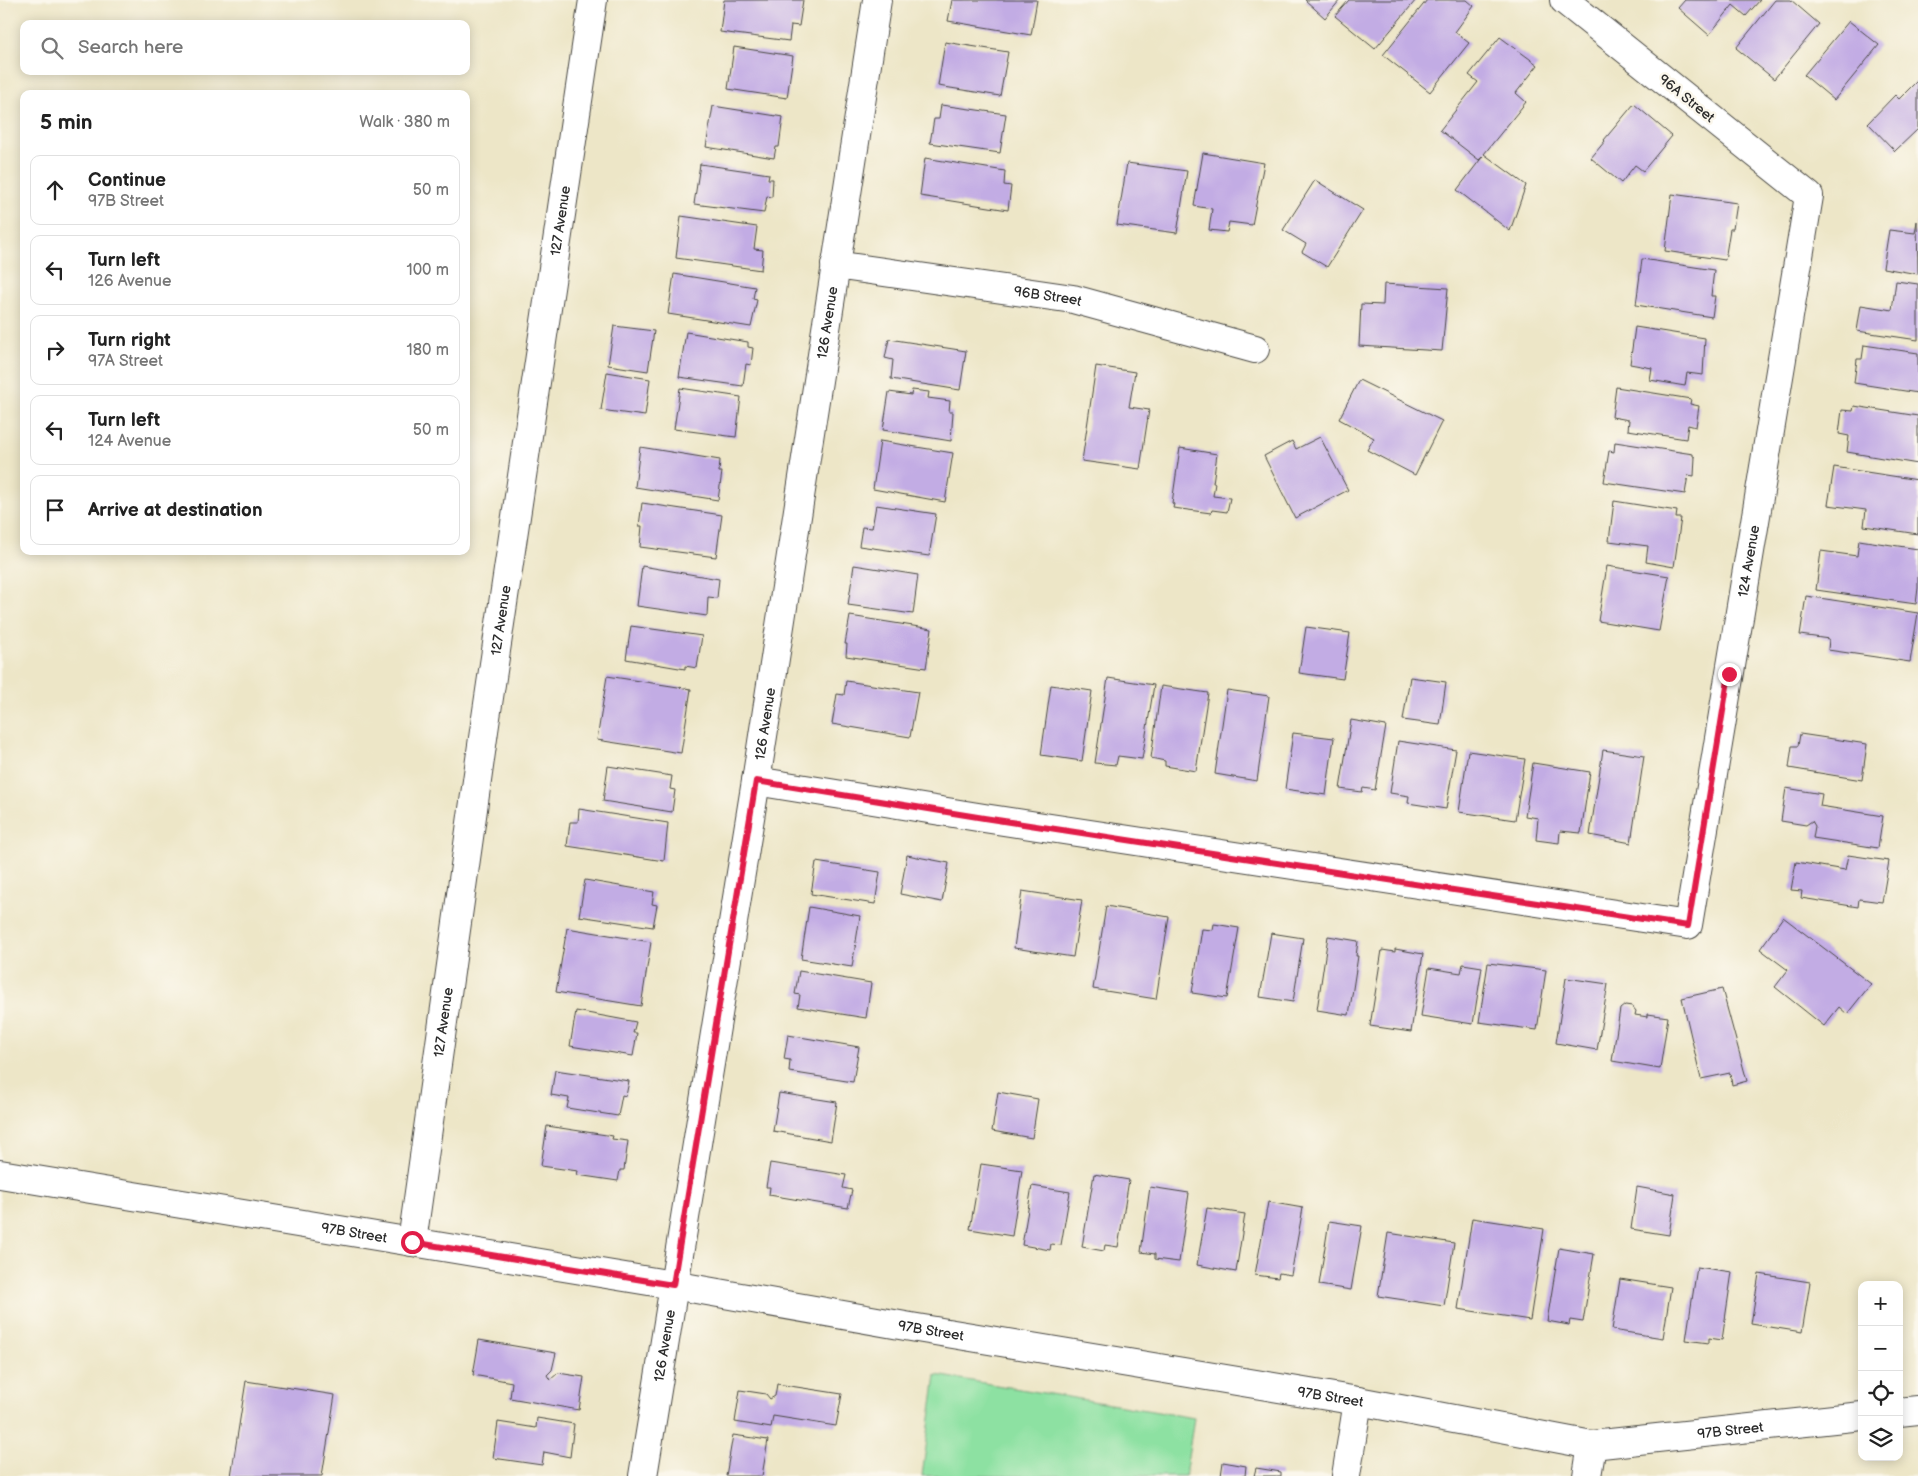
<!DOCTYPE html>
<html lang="en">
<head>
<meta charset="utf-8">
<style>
  :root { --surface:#fff; --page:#f2f2f2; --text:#222; --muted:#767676; --line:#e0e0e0 }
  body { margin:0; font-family:"Balsamiq Sans",sans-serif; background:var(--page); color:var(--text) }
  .controls { position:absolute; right:15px; bottom:15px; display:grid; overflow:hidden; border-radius:10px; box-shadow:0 2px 12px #0003 }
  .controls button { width:45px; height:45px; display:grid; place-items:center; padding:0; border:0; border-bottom:1px solid var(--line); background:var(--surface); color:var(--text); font:25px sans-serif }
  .stop { position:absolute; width:15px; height:15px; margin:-11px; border:4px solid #e11d48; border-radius:50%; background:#fff }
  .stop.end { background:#e11d48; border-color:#fff; box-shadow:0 1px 5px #0008 }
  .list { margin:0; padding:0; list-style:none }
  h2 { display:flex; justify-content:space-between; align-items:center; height:65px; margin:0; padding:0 20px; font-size:21px }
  h2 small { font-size:16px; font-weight:400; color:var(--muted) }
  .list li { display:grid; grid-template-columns:32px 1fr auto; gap:15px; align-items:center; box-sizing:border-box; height:70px; margin:0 10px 10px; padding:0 10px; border:1px solid var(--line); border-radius:10px }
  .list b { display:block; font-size:19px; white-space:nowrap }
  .list p { margin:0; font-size:16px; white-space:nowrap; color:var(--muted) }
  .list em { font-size:16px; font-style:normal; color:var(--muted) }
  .icon { flex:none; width:28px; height:28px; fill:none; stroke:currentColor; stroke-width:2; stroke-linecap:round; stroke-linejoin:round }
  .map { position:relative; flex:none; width:1918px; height:1476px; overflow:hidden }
  .search { position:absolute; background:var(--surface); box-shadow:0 2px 12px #0003; left:20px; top:20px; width:450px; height:55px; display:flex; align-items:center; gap:12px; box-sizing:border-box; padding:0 18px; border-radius:10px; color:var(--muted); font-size:19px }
  .panel { position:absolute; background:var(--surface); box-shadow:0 2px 12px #0003; left:20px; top:90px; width:450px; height:465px; border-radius:10px }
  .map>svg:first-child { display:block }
  .green { fill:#8de1a2; stroke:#5c8666 }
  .building { fill:#c2ace4 }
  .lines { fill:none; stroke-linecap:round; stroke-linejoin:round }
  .minor-casing { stroke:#484742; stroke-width:30 }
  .minor { stroke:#fff; stroke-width:28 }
  .route { stroke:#e11d48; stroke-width:6 }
  .labels { text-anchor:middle; stroke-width:5; stroke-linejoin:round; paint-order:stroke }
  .street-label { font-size:14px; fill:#2b2b2b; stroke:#fbf7ec }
</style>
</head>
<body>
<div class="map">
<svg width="1918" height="1476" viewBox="0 0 1918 1476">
  <rect width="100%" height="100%" fill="#fbf7ec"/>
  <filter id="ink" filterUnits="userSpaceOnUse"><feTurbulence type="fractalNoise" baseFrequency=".02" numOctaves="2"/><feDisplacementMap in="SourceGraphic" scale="10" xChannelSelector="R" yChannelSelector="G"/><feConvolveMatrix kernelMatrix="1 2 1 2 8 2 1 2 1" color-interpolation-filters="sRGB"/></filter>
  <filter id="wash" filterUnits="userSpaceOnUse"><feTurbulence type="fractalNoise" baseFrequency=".0096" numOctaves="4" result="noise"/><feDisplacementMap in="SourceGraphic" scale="20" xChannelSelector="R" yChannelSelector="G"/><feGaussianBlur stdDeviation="1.12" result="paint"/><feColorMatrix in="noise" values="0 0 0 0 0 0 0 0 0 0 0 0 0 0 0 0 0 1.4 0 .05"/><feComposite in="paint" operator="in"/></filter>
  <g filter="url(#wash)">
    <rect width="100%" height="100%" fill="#ede6c7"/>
    <!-- green -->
    <polygon class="green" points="936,1375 1194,1418 1185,1476 922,1476"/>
    <g id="blocks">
      <!-- building -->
      <g class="building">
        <polygon points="724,0 803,0 799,26 791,25 789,41 720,32"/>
        <polygon points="952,0 1037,0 1031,35 948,21"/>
        <polygon points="1305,0 1340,0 1325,18"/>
        <polygon points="1349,0 1416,0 1375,49 1335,16"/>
        <polygon points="1427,0 1467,0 1474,6 1455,32 1469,43 1430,92 1383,55"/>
        <polygon points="1685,0 1760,0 1746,16 1733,5 1709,35 1678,8"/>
        <polygon points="1775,0 1791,0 1819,24 1774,79 1736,48"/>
        <polygon points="1849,21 1879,45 1834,100 1804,75"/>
        <polygon points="1500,37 1538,65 1516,93 1526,102 1484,154 1526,185 1510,231 1457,190 1483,156 1479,160 1440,130 1478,82 1469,75"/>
        <polygon points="945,42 1008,52 1000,96 938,86"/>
        <polygon points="734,47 793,56 787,98 728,89"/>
        <polygon points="1918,80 1918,129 1895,151 1868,123 1895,95 1899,99"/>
        <polygon points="1634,104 1672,136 1643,171 1635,165 1621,183 1591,158 1605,141 1604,140"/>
        <polygon points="941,105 1006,114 1000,153 930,143 934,119 939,119"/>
        <polygon points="713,106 783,117 779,147 776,147 774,158 706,147"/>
        <polygon points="1203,153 1264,163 1252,225 1229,222 1227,232 1209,230 1212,209 1194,206"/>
        <polygon points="925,158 1005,171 1004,185 1011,186 1008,210 920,196"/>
        <polygon points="1127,163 1187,171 1177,233 1117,225"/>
        <polygon points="700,164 769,174 768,179 773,179 772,197 767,196 764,213 694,204"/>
        <polygon points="1315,180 1363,210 1327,267 1302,252 1306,244 1283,230"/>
        <polygon points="1672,194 1737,203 1733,229 1730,229 1725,260 1665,251"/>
        <polygon points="681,216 757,227 754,249 763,250 761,270 676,258"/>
        <polygon points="1917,221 1918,274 1883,268 1889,230 1915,233"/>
        <polygon points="1642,259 1714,270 1711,296 1715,296 1712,317 1636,305"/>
        <polygon points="674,274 755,287 753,299 757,300 751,327 668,314"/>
        <polygon points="1896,281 1918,284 1918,340 1857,331 1861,305 1892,310"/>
        <polygon points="1384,284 1448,288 1442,351 1359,346 1361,304 1383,305"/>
        <polygon points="614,326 654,331 648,371 608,365"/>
        <polygon points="1635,327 1705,338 1703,375 1687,373 1685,386 1650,380 1652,368 1630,364"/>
        <polygon points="686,332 748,342 748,347 753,348 751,365 746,364 743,386 679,377"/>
        <polygon points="889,339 966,351 960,390 891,379 893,360 885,358"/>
        <polygon points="1864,345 1918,353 1918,393 1854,383 1857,359 1862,359"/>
        <polygon points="1096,366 1135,372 1129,407 1149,410 1140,469 1082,461"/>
        <polygon points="607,372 650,379 645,416 601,410"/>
        <polygon points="1359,380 1442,421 1415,475 1367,450 1374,438 1339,419"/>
        <polygon points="1616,387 1691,399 1690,404 1699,406 1696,427 1688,425 1686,439 1628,430 1629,420 1612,417"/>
        <polygon points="680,388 741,397 736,437 674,429"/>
        <polygon points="912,390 929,392 928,398 950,401 949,412 953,412 951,441 883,430 889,392 911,395"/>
        <polygon points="1854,406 1918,416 1918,464 1847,452 1849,436 1839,434 1842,410 1853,411"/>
        <polygon points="1320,437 1348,490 1295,518 1264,456 1292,441 1296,449"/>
        <polygon points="880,441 953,453 945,502 873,489"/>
        <polygon points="1615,442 1693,454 1693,456 1695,457 1694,476 1688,475 1685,494 1604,482 1609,451 1614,452"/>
        <polygon points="640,447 720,460 719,472 722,472 718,500 635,487"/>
        <polygon points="1180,448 1217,454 1213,483 1215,483 1213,496 1230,498 1227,512 1212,510 1211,513 1173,508 1174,504 1172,503"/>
        <polygon points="1834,467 1918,480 1918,534 1864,526 1866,510 1828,505"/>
        <polygon points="1614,501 1677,511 1676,518 1681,518 1674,567 1646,562 1648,546 1609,541"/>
        <polygon points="642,503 722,515 716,557 640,547 642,526 639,526"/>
        <polygon points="876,505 936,514 929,556 859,546 862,527 872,528"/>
        <polygon points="1859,540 1918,549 1918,588 1916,604 1816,590 1821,551 1857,556"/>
        <polygon points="854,565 918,575 913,614 848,605"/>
        <polygon points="642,566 719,579 717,598 708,597 707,616 637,606"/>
        <polygon points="1607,566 1669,576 1659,631 1598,621"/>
        <polygon points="1806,596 1918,613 1910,662 1828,650 1829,639 1800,635"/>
        <polygon points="850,616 932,629 926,668 846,656 847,644 845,644"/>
        <polygon points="631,626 702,636 697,668 685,666 685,669 626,659"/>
        <polygon points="1306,627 1350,633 1343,679 1299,673"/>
        <polygon points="607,676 691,689 681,753 597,740"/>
        <polygon points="1410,677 1446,682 1440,725 1403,720"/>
        <polygon points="1108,678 1154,685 1142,759 1118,756 1116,765 1095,763"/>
        <polygon points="846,681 918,692 910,737 832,724 837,694 844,695"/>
        <polygon points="1051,685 1092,691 1082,761 1041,755"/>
        <polygon points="1161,686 1208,693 1196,771 1165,766 1165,761 1151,758"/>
        <polygon points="1227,690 1269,696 1257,781 1215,774"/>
        <polygon points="1351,720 1386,726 1375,790 1363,788 1362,792 1340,789"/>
        <polygon points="1293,733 1334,738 1326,795 1285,789"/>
        <polygon points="1800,734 1867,744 1862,780 1789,768 1792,746 1798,746"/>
        <polygon points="1398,741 1456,750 1446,809 1408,803 1409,796 1390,793"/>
        <polygon points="1603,750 1644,756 1631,843 1590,835"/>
        <polygon points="1468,751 1525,759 1515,820 1459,812"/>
        <polygon points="1533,763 1590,772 1581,833 1560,831 1559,843 1536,840 1538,818 1525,816"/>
        <polygon points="608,766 672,776 670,789 675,790 672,812 603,801"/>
        <polygon points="1786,788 1822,794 1820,806 1883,816 1878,848 1813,838 1815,826 1812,821 1806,825 1781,821"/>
        <polygon points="579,809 668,823 664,861 567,846 570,822 578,822"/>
        <polygon points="907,855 949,863 942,902 900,894"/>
        <polygon points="1848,855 1889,861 1882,902 1859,899 1858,907 1801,898 1802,891 1791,890 1796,862 1845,870"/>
        <polygon points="816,862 880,872 875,904 811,894"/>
        <polygon points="585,880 654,892 652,904 657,905 653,927 579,916"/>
        <polygon points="1022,891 1082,900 1073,957 1014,948"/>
        <polygon points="1106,906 1169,917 1156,999 1093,989"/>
        <polygon points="809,907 860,916 852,967 801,959"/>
        <polygon points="1783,917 1871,984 1847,1014 1839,1007 1824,1026 1775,987 1788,970 1760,949"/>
        <polygon points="1214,924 1239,928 1227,998 1192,993 1202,929 1213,930"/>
        <polygon points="567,928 651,942 641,1006 556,992"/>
        <polygon points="1271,933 1303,938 1293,1002 1260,997"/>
        <polygon points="1328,936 1358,941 1356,956 1358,956 1349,1015 1317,1010"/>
        <polygon points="1395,949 1423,954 1411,1032 1370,1026 1382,950 1395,952"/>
        <polygon points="1488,963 1546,970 1537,1030 1479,1022"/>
        <polygon points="1463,964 1482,967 1473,1024 1421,1016 1429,968 1461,973"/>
        <polygon points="799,971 871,983 866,1018 798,1007 800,995 795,994"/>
        <polygon points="1566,978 1608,984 1597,1050 1556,1043"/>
        <polygon points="1722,989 1747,1081 1732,1085 1730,1073 1701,1079 1682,998"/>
        <polygon points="1625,1005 1632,1006 1636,1011 1635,1015 1648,1017 1648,1014 1668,1017 1660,1069 1612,1061 1620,1009"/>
        <polygon points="576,1011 636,1022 633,1033 637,1033 633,1056 570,1046"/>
        <polygon points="788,1035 859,1047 853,1082 789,1072 790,1060 784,1059"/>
        <polygon points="555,1070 629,1081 626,1096 622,1095 618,1116 567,1108 569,1098 551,1095"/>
        <polygon points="998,1092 1038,1099 1032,1138 992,1131"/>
        <polygon points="779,1093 837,1102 831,1141 773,1131"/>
        <polygon points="547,1126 613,1136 612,1139 628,1141 624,1170 620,1170 618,1181 577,1175 578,1171 541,1166"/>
        <polygon points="770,1163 846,1175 843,1188 852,1190 848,1208 769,1195 770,1187 766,1187"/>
        <polygon points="981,1164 1022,1170 1012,1236 970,1229"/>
        <polygon points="1094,1174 1129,1180 1118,1247 1105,1245 1104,1251 1082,1247"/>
        <polygon points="1032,1186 1070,1192 1061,1245 1051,1244 1050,1250 1022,1245"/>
        <polygon points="1150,1187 1189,1193 1179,1262 1155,1259 1155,1254 1141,1252"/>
        <polygon points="1637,1187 1675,1194 1669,1235 1631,1229"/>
        <polygon points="1268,1202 1303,1208 1291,1275 1279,1273 1278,1278 1255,1275"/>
        <polygon points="1207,1208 1245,1214 1236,1272 1197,1265"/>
        <polygon points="1472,1218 1544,1229 1530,1320 1458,1309"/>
        <polygon points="1329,1221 1362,1226 1351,1290 1319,1285"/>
        <polygon points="1388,1233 1454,1243 1444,1306 1378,1296"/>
        <polygon points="1559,1248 1594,1254 1583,1322 1570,1320 1569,1325 1547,1321"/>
        <polygon points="1697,1267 1732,1272 1722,1340 1709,1338 1709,1343 1686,1340"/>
        <polygon points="1759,1274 1810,1282 1802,1332 1751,1324"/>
        <polygon points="1620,1279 1671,1287 1663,1338 1612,1330"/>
        <polygon points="479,1340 556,1353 552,1370 547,1375 550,1380 558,1373 584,1377 579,1410 510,1398 512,1382 473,1375"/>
        <polygon points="246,1381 335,1395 322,1476 231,1476"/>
        <polygon points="777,1384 842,1394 836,1426 773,1416 771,1428 735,1422 740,1390 766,1394 770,1399 775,1396"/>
        <polygon points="537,1418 574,1424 570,1457 544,1452 542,1465 493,1458 498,1422 536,1428"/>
        <polygon points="733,1435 768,1440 762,1476 726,1476"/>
        <polygon points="1223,1462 1246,1466 1245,1476 1221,1476"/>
        <polygon points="1256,1468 1281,1472 1281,1476 1254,1476"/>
      </g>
    </g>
  </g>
  <g filter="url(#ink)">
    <use href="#blocks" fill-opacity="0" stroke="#484742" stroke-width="1"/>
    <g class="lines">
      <!-- minor casing -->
      <g class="minor-casing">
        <g id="minor">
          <path id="s1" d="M 835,265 L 1073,299 L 1255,349"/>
          <path id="s2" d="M 756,781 L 984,818 L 1688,925 L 1809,196 L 1564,0"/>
          <path id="s3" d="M 0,1174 L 673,1285 L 911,1327 L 1358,1401 L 1592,1445 L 1862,1416"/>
          <path id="s4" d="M 412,1242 L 484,731 L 593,0"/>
          <polyline points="1899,1412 1918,1410"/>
          <path id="s5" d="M 643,1476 L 756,781 L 877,0"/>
          <polyline points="1346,1476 1358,1401"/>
          <polyline points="1587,1476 1592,1445"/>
        </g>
      </g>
      <!-- minor -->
      <use href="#minor" class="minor"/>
    </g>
  </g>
  <g class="lines" filter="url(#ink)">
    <!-- route -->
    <polyline class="route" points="412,1242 673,1285 756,781 984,818 1688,926 1729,674"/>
  </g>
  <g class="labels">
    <!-- street labels -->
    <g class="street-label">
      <text transform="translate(1687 98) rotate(39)" y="5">96A Street</text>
      <text dy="5" stroke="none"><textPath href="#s4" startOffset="1032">127 Avenue</textPath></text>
      <text dy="5" stroke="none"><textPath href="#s1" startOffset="215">96B Street</textPath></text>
      <text dy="5" stroke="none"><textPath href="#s5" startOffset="1168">126 Avenue</textPath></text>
      <text dy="5" stroke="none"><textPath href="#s2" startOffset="1312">124 Avenue</textPath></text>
      <text dy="5" stroke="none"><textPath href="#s4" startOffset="628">127 Avenue</textPath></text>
      <text dy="5" stroke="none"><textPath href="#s5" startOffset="762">126 Avenue</textPath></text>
      <text dy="5" stroke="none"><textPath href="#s4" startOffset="222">127 Avenue</textPath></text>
      <text dy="5" stroke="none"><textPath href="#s3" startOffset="359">97B Street</textPath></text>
      <text dy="5" stroke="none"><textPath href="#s3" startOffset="944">97B Street</textPath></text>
      <text dy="5" stroke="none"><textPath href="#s5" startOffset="132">126 Avenue</textPath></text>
      <text dy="5" stroke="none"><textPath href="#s3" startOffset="1349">97B Street</textPath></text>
      <text dy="5" stroke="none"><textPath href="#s3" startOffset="1754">97B Street</textPath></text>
    </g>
  </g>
</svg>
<div class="controls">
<button>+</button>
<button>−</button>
<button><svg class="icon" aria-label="locate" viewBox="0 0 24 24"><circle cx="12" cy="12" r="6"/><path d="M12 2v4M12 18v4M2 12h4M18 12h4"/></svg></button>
<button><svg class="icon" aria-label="layers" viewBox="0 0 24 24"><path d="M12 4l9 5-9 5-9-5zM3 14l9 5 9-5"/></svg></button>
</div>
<div class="stop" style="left:412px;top:1242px"></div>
<div class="stop end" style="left:1729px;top:674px"></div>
<div class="search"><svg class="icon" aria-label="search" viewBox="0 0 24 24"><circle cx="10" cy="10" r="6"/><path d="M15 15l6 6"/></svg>Search here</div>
<section class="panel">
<h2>5 min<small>Walk · 380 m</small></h2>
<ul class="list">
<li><svg class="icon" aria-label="ahead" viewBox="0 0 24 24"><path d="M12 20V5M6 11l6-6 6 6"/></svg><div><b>Continue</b><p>97B Street</p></div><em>50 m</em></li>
<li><svg class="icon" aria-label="left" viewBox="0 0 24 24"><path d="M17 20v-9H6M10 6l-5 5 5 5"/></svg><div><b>Turn left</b><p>126 Avenue</p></div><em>100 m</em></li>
<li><svg class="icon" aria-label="right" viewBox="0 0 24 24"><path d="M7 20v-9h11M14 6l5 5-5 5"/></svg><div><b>Turn right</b><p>97A Street</p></div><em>180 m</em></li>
<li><svg class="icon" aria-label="left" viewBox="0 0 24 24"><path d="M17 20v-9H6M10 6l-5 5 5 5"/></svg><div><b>Turn left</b><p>124 Avenue</p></div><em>50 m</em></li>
<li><svg class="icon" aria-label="arrive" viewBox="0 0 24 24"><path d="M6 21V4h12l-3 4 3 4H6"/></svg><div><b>Arrive at destination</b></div></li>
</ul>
</section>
</div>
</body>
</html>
